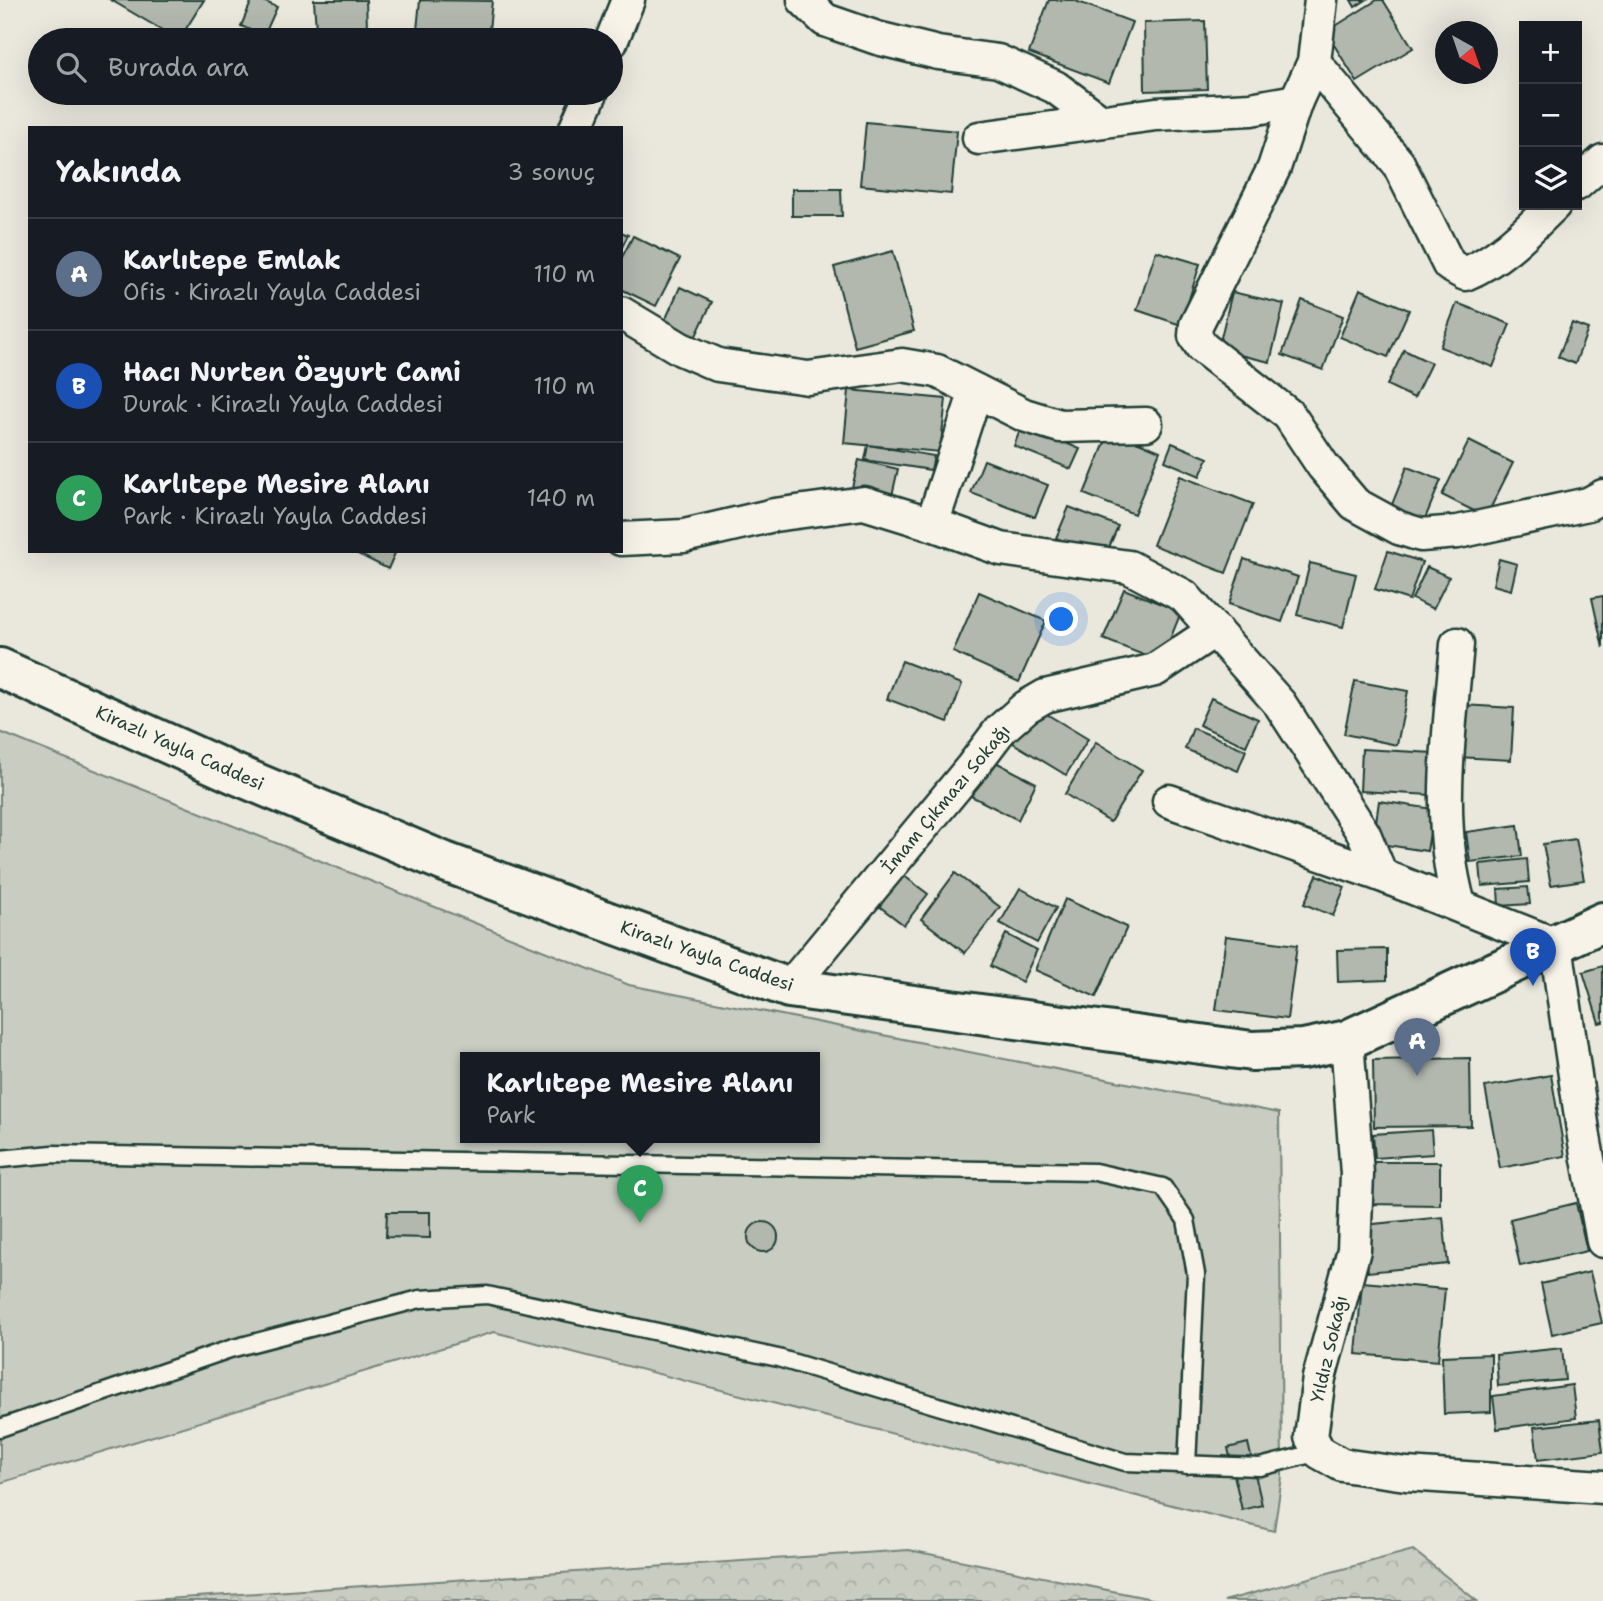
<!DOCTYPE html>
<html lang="tr">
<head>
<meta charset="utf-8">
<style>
  :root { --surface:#171b24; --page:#20242c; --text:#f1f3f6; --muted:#9ea1a6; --line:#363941; --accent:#ea580c }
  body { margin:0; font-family:"Shantell Sans",sans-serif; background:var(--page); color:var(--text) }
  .controls { position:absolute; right:21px; top:21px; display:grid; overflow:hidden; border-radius:0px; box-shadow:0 7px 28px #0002 }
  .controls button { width:63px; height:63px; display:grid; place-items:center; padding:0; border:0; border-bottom:2px solid var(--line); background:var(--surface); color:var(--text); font:35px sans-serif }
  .compass { position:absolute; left:1435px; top:21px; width:63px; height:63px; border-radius:50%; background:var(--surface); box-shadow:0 7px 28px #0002; rotate:140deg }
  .you { position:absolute; left:1062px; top:620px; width:24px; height:24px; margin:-18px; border:5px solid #fff; border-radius:50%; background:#1a73e8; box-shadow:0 0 0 10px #1a73e833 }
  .badge { display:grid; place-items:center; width:46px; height:46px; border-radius:50%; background:var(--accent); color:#fff; font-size:23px; font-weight:700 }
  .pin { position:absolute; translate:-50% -58px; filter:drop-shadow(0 2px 4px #0008) }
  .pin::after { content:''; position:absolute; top:37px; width:24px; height:21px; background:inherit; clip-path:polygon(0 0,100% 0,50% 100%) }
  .popup { position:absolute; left:460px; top:1052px; width:360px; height:91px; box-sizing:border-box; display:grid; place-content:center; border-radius:0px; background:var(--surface); filter:drop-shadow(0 2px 5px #0005); font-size:23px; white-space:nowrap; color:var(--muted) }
  .popup b { font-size:26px; color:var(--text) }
  .popup::after { content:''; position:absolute; left:50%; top:100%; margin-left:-14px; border:14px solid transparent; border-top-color:var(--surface) }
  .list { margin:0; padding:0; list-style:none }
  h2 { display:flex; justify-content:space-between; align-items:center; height:91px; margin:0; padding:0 28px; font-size:30px }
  h2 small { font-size:23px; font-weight:400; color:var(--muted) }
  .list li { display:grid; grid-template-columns:46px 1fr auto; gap:21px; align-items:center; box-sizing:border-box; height:112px; padding:0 28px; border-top:2px solid var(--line) }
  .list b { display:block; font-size:26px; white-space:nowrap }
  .list p { margin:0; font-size:23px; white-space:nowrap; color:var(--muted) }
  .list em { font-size:23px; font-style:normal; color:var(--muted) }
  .icon { flex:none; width:38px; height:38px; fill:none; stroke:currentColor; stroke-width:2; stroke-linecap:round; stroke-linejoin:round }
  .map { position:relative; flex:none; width:1603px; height:1601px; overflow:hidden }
  .search { position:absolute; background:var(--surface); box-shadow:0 7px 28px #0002; left:28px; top:28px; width:595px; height:77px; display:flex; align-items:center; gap:18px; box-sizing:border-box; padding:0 24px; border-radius:38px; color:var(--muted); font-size:26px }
  .panel { position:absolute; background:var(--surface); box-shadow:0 7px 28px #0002; left:28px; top:126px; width:595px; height:427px; border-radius:0px }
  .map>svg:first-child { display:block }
  .forest { fill:url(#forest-crowns); stroke:#74847a; stroke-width:2 }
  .park { fill:#c8ccc1; stroke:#74847a; stroke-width:2; fill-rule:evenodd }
  .building { fill:#b2b8ae; stroke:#1f3d34; stroke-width:2 }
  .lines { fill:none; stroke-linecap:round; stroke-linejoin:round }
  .lane-casing { stroke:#1f3d34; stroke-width:21 }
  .street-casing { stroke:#1f3d34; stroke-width:37 }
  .secondary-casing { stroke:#1f3d34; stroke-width:44 }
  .lane { stroke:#f7f3e8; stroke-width:16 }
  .street { stroke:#f7f3e8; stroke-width:32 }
  .secondary { stroke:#f7f3e8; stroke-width:38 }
  .labels { text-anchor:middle; stroke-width:6; stroke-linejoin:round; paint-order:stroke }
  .street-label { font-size:18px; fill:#1f3d34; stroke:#f7f3e8 }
</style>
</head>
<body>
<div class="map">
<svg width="1603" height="1601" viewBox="0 0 1603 1601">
  <defs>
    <pattern id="forest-crowns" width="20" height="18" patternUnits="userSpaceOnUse" patternTransform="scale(1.75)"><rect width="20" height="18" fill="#c8ccc1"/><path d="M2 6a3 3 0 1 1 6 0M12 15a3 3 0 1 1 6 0" fill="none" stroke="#abb0a6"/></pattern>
  </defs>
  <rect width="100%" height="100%" fill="#eae8dd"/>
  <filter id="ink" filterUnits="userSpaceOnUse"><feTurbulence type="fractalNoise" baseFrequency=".0143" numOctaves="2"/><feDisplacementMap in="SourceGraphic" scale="14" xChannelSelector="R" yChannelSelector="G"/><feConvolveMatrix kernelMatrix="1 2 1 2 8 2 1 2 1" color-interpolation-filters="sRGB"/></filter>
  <g filter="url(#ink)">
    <!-- forest -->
    <g class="forest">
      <polygon points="909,1550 1162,1601 135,1601"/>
      <polygon points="1413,1550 1477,1601 1224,1601"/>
    </g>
    <!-- park -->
    <path class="park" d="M 0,732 L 629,985 L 1279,1113 L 1282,1477 L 1274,1531 L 494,1332 L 0,1483 ZM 465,1057 L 815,1057 L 815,1137 L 465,1137 Z"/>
    <!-- building -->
    <g class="building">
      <polygon points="111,0 204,0 179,40"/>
      <polygon points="252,0 261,0 277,7 264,36 241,26"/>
      <polygon points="314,0 366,0 367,26 316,30"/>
      <polygon points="420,0 492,1 488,40 416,40"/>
      <polygon points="1049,0 1073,0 1132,22 1109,83 1029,53"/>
      <polygon points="1351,0 1366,0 1355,7"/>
      <polygon points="1377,0 1383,0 1413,48 1357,82 1326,32"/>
      <polygon points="1205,21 1207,89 1145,91 1144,23"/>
      <polygon points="866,122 957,131 951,194 860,185"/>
      <polygon points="792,189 841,189 842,216 792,216"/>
      <polygon points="621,232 628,235 621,249"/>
      <polygon points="633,236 680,259 656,306 621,289 621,259"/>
      <polygon points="893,251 914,331 855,347 834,267"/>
      <polygon points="1156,251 1200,264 1181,325 1137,310"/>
      <polygon points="680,287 712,302 694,340 663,325"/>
      <polygon points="1360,289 1409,310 1388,357 1340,337"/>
      <polygon points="1232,292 1284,304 1270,362 1218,350"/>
      <polygon points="1302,300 1343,316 1323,370 1282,355"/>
      <polygon points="1457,303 1510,324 1493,367 1440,347"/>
      <polygon points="1572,323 1588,329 1575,364 1558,357"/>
      <polygon points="1404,350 1431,363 1414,398 1387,385"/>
      <polygon points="849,390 946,399 940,452 844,443"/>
      <polygon points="1022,425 1080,449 1071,469 1014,446"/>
      <polygon points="1110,430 1160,451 1134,514 1084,494"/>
      <polygon points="1469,441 1513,463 1486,517 1442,495"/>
      <polygon points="1172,443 1208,458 1200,476 1165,461"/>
      <polygon points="868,445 934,456 931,470 865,460"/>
      <polygon points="859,460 898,469 891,500 851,491"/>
      <polygon points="984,460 1048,485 1035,517 971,493"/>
      <polygon points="1407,467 1441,480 1424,521 1391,507"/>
      <polygon points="1180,476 1253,504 1226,573 1153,545"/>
      <polygon points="1069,507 1118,526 1105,557 1056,538"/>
      <polygon points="352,551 396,551 388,569"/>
      <polygon points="1388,551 1422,562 1409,600 1375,589"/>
      <polygon points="1244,559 1298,577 1282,622 1229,604"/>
      <polygon points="1499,559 1517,564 1511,590 1493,585"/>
      <polygon points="1310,563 1356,574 1343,627 1297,615"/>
      <polygon points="1427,567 1449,577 1433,609 1412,599"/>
      <polygon points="1124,589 1181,612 1161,662 1103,639"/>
      <polygon points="979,592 1046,621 1019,682 953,652"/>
      <polygon points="1603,596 1603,648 1592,598"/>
      <polygon points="902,661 962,684 948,722 887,699"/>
      <polygon points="1355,681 1408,691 1397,745 1344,734"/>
      <polygon points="1211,698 1258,719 1246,746 1199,725"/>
      <polygon points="1462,705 1514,708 1511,760 1458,757"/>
      <polygon points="1035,707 1088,739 1066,775 1013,743"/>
      <polygon points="1193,728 1246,750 1238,771 1185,749"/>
      <polygon points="1096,742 1142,770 1110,822 1065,794"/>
      <polygon points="1362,749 1434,753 1431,795 1360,791"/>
      <polygon points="990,759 1036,783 1018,820 971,796"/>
      <polygon points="1379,801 1434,809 1427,851 1373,843"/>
      <polygon points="1518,825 1522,856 1470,862 1466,832"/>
      <polygon points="1576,839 1584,880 1551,885 1543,844"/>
      <polygon points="1527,859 1529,882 1482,886 1480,864"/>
      <polygon points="895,869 928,894 904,925 871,900"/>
      <polygon points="955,873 1000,907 965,953 921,919"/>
      <polygon points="1317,875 1345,887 1333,916 1304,904"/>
      <polygon points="1528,887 1530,904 1499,906 1498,889"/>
      <polygon points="1020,888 1056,908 1037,943 1000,923"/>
      <polygon points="1065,899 1127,927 1096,997 1035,970"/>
      <polygon points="1006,934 1037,950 1022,982 990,966"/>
      <polygon points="1226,936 1297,945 1287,1019 1216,1010"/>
      <polygon points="1387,949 1387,980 1338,982 1337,950"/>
      <polygon points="1603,966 1603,1022 1599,1023 1583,972"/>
      <polygon points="1470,1058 1471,1126 1374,1127 1373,1060"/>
      <polygon points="1551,1075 1565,1156 1500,1168 1485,1087"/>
      <polygon points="1431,1130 1433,1154 1375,1158 1373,1134"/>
      <polygon points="1368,1162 1440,1162 1440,1205 1367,1204"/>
      <polygon points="1576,1203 1587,1251 1520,1266 1510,1219"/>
      <polygon points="387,1212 430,1212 430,1238 386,1237"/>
      <polygon points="1443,1217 1448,1264 1368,1272 1364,1225"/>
      <circle cx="763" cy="1237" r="15"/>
      <polygon points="1590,1272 1602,1323 1552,1334 1541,1284"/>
      <polygon points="1362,1282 1445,1289 1438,1361 1356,1354"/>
      <polygon points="1562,1348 1565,1380 1498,1386 1496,1355"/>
      <polygon points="1491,1354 1491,1412 1444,1414 1442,1356"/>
      <polygon points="1572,1385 1576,1418 1497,1429 1493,1396"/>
      <polygon points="1599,1420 1603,1452 1538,1460 1534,1427"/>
      <polygon points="1248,1443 1262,1505 1242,1510 1228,1448"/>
    </g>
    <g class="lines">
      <!-- lane casing -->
      <g class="lane-casing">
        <g id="lane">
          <polyline points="0,1159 53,1154 1095,1172 1163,1187 1186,1220 1196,1274 1187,1465"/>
          <polyline points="0,1428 230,1349 420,1299 487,1295 778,1358 1125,1462 1260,1467 1319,1452"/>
        </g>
      </g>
      <!-- street casing -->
      <g class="street-casing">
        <g id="street">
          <polyline points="804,0 825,20 877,38 938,53 998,61 1055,87 1101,121"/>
          <path d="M 1321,0 L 1314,62 L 1398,163 L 1449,265 L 1465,274 C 1501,259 1527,231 1554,205"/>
          <polyline points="611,42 628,0"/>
          <polyline points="1314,62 1296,101 1274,168 1196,325 1195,336 1202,347 1289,415 1323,466 1355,504 1399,528 1421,535 1458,532 1588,504 1603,496"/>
          <polyline points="576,128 591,93"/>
          <polyline points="979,138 1156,114 1251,109 1296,101"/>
          <polyline points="1577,184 1603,161"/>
          <polyline points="621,313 681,349 718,365 808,378 902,365 937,371 1024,415 1060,426 1146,424"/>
          <polyline points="932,524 976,391"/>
          <polyline points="621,539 684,536 774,515 864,503 932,524 1001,549 1129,567 1184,596 1280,704 1364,834 1381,875"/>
          <path d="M 1457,644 C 1450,730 1435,820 1459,904"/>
          <polyline points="1169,801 1381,875 1556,945 1584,1137 1603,1241"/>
          <polyline points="789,988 972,767 1000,730 1026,707 1045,696 1155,670 1215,630"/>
          <polyline points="1347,1040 1357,1174 1354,1250 1319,1378 1311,1437 1319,1452 1342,1465 1406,1474 1603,1487"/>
        </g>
      </g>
      <!-- secondary casing -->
      <g class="secondary-casing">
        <polyline id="secondary" points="0,668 235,774 445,862 789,988 1252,1051 1303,1049 1347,1040 1603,922"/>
      </g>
      <!-- lane -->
      <use href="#lane" class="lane"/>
      <!-- street -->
      <use href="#street" class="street"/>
      <!-- secondary -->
      <use href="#secondary" class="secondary"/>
    </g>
  </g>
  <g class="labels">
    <!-- street labels -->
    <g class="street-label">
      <text transform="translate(180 748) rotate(24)" y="6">Kirazlı Yayla Caddesi</text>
      <text transform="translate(946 799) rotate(-50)" y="6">İmam Çıkmazı Sokağı</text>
      <text transform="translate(707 956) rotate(19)" y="6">Kirazlı Yayla Caddesi</text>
      <text transform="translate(1329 1349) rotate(-77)" y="6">Yıldız Sokağı</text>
    </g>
  </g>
</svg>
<div class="controls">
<button>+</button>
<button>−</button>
<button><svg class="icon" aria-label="layers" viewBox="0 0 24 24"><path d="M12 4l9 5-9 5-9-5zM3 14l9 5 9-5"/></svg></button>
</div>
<svg class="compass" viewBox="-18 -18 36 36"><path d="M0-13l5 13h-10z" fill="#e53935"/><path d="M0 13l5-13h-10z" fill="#9ea1a6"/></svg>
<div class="you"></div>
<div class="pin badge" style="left:1417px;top:1076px;background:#5c6f8a">A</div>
<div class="pin badge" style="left:1533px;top:986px;background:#1a4fb4">B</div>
<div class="pin badge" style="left:640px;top:1223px;background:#2e9e5b">C</div>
<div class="popup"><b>Karlıtepe Mesire Alanı</b>Park</div>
<div class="search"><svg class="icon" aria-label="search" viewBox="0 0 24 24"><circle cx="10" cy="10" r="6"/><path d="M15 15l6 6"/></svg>Burada ara</div>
<section class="panel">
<h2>Yakında<small>3 sonuç</small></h2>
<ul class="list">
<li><span class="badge" style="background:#5c6f8a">A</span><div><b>Karlıtepe Emlak</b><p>Ofis · Kirazlı Yayla Caddesi</p></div><em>110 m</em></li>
<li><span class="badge" style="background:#1a4fb4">B</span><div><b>Hacı Nurten Özyurt Cami</b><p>Durak · Kirazlı Yayla Caddesi</p></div><em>110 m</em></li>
<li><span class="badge" style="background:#2e9e5b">C</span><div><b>Karlıtepe Mesire Alanı</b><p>Park · Kirazlı Yayla Caddesi</p></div><em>140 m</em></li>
</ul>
</section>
</div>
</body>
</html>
